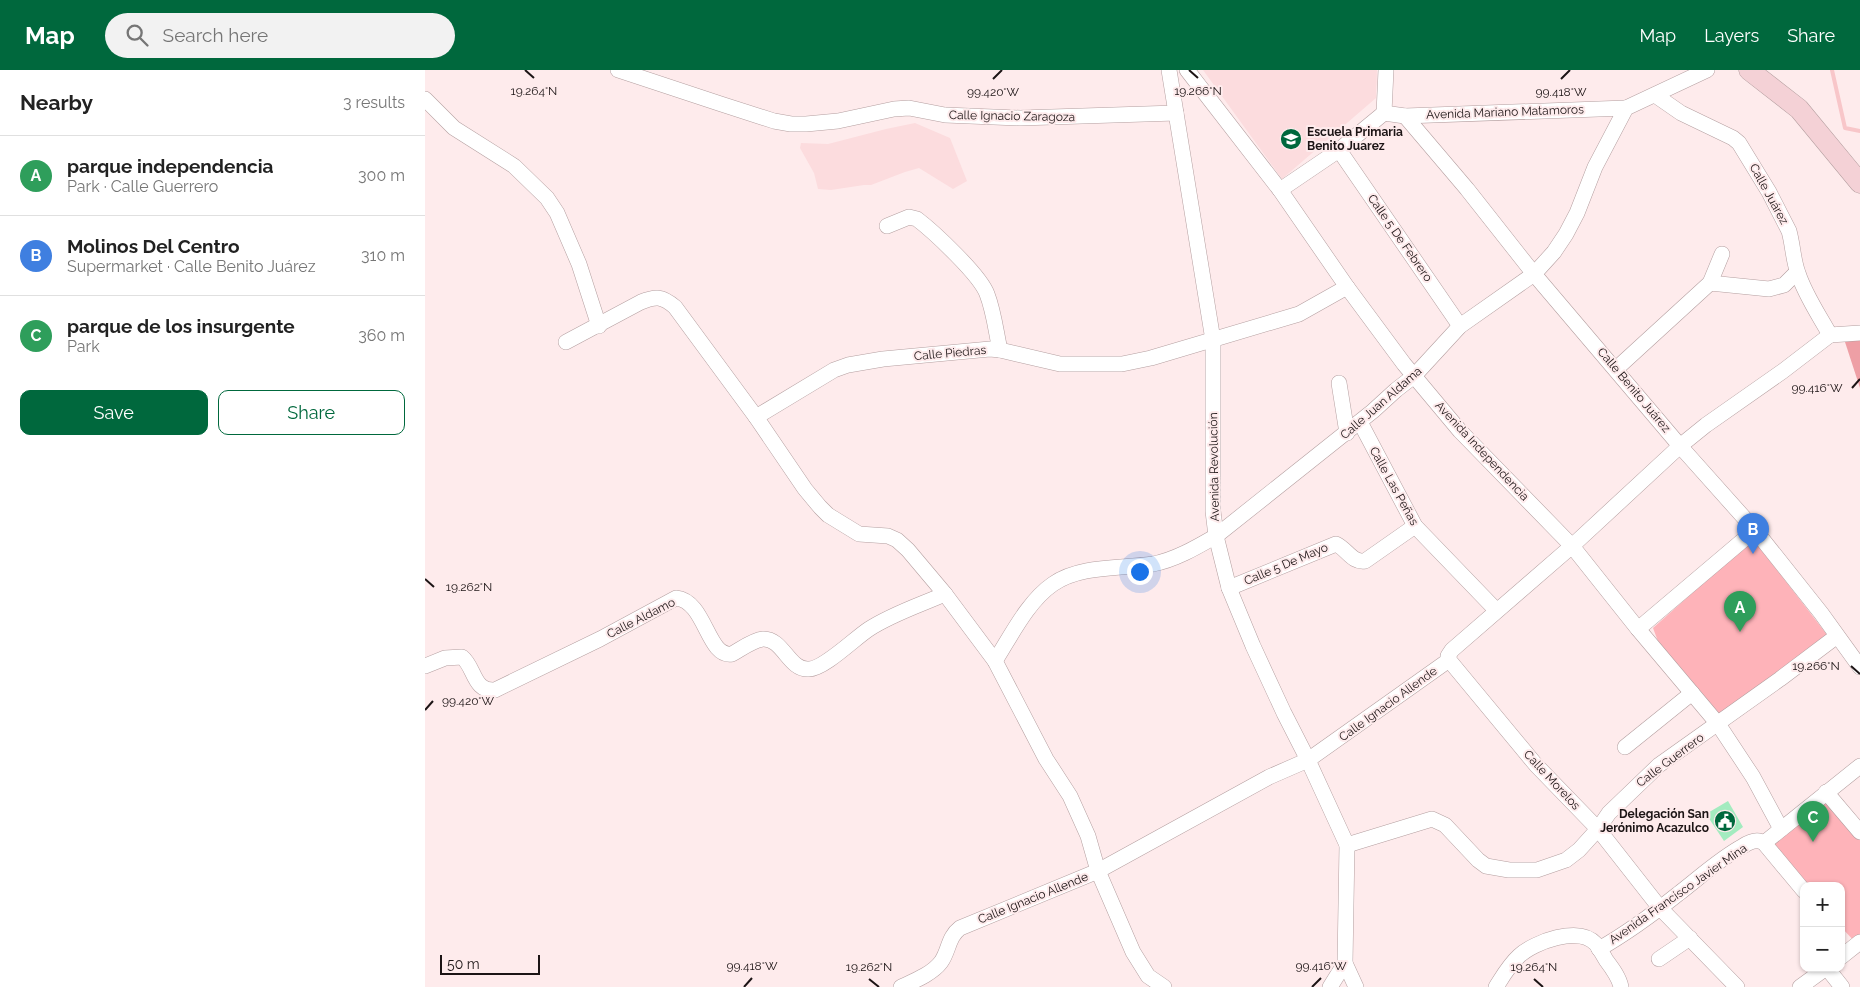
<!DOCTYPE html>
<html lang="en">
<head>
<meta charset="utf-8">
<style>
  :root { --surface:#fff; --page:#f2f2f2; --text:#222; --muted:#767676; --line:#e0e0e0; --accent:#00683d }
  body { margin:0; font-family:Raleway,sans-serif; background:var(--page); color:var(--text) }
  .controls { position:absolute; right:15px; bottom:15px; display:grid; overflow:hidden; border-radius:10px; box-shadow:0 1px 4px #0004 }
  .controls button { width:45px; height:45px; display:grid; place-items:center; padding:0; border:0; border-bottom:1px solid var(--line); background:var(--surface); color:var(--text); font:25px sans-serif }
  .scale { position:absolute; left:15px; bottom:12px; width:100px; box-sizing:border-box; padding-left:5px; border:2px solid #1c1415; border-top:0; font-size:14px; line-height:18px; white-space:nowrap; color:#1c1415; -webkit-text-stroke:4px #feebec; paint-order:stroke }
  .you { position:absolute; left:714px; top:501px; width:18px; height:18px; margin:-12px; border:4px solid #fff; border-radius:50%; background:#1a73e8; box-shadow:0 0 0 8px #1a73e833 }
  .badge { display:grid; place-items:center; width:32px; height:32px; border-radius:50%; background:var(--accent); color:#fff; font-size:16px; font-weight:700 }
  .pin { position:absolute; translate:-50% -41px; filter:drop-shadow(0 1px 2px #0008) }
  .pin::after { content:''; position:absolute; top:26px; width:18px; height:15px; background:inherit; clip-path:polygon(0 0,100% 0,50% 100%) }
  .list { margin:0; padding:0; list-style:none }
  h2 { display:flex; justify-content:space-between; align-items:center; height:65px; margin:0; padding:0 20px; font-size:21px }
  h2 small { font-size:16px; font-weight:400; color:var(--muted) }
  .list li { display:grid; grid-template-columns:32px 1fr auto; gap:15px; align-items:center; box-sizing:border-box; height:80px; padding:0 20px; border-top:1px solid var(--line) }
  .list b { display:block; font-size:19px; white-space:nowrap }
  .list p { margin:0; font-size:16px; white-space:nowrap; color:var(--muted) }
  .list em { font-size:16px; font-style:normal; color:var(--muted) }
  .actions { display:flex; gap:10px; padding:15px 20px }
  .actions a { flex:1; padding:11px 0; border:1px solid var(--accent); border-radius:10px; text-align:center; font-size:18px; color:var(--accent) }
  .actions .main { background:var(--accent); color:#fff }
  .icon { flex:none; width:28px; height:28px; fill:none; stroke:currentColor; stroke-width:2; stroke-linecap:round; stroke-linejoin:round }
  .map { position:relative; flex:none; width:1435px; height:917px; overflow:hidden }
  header { display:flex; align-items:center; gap:30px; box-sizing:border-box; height:70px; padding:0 25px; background:var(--accent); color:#fff }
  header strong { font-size:24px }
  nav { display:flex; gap:28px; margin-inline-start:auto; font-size:18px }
  .search { width:350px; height:45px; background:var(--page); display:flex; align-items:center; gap:12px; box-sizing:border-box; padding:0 18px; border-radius:28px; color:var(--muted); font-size:19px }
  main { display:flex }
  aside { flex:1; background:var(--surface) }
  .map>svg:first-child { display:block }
  .built { fill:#fcdcde }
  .green { fill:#feb3b9 }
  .forest { fill:#ee9fa5 }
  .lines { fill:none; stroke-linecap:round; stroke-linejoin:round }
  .stream { stroke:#f8c6c9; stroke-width:4 }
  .building { fill:#a3ebbf }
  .street-casing { stroke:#b49fa0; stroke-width:16 }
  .secondary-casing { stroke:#b49fa0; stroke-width:21 }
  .street { stroke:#fff; stroke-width:15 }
  .secondary { stroke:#f4d1d6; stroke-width:20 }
  .ticks { fill:none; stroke:#1c1415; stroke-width:2 }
  .labels { text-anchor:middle; stroke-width:4; stroke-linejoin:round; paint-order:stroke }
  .street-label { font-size:12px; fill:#1c1415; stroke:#feebec }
  .poi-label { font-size:12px; font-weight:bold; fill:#1c1415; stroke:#feebec; text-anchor:start }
  .ticks-label { font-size:12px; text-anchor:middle; fill:#1c1415; stroke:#feebec; stroke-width:4; stroke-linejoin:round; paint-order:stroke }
</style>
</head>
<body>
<header>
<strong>Map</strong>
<div class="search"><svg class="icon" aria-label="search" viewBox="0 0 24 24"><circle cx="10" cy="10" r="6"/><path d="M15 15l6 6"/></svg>Search here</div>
<nav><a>Map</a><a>Layers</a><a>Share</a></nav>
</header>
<main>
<aside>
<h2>Nearby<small>3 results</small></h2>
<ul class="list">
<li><span class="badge" style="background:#2e9e5b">A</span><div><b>parque independencia</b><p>Park · Calle Guerrero</p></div><em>300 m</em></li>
<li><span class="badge" style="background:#3f7fe0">B</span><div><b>Molinos Del Centro</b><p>Supermarket · Calle Benito Juárez</p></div><em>310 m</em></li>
<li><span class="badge" style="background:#2e9e5b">C</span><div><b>parque de los insurgente</b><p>Park</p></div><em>360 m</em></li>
</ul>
<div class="actions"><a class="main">Save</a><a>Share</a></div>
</aside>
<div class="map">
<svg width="1435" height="917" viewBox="0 0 1435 917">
  <rect width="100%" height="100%" fill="#feebec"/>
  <!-- built -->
  <g class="built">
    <polygon points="778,0 952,0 951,28 857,109"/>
    <polygon points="490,53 525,68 542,111 528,119 494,98 480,102 446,115 439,115 406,120 393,119 389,103 375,78 376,73 403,74 461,59"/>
  </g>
  <!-- green -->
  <g class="green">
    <polygon points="1328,469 1403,566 1294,650 1237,582 1228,558"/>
    <polygon points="1399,724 1435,766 1435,870 1431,873 1416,857 1416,816 1380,816 1344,774"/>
  </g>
  <!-- forest -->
  <polygon class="forest" points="1435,268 1435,318 1420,272"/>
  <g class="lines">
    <!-- stream -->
    <polyline class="stream" points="1407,0 1420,58 1435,61"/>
  </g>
  <!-- building -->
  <polygon class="building" points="1303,731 1318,757 1299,771 1281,744"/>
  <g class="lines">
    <!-- street casing -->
    <g class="street-casing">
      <g id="street">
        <polyline points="193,0 296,34 349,51 366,54 381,54 413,51 469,39 484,38 520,45 595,48 751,43"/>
        <polyline points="744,0 788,270 788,441 791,466 804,518 828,576 859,643 883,690 922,775 920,893 931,917"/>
        <polyline points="762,0 855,120 922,217 979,294 1035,361 1147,476 1213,559 1293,654 1328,707 1356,759"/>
        <path d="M 1230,25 L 1256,43 L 1308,68 L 1314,73 L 1344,122 L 1364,161 C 1368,175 1368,190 1373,203 C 1380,225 1394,245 1405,265"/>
        <polyline points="0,29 29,58 89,96 122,128 132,143 154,194 174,256"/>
        <polyline points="959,43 980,46 1201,38"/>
        <polyline points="959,43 961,0"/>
        <polyline points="980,46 1042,119 1109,204 1255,376 1330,460 1396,543 1435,597"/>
        <polyline points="914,80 1035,256"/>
        <polyline points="855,120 914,80 959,43"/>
        <path d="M 462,156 L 484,147 L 492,149 C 509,162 555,205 562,224 C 569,242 571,262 575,280"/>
        <polyline points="1285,213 1297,184"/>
        <polyline points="1405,265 1435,263"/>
        <path d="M 141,272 L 216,232 C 231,226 237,226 250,237 L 331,347 L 380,419 L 395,437 L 403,445 L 434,464 L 463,466 L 472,470 L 483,480 L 520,524 L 570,591 L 621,689 L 645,726 L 663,766 L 673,801 L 708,882 L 723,906 L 739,917"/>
        <polyline points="1191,299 1285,213 1344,219 1359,215 1372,202"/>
        <polyline points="914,313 922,363"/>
        <polyline points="331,347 409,300 423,295 458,289 565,279 575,280 635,294 697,294 726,288 874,244 922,217"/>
        <polyline points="935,352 990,456 1071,540"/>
        <path d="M 804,518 L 911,474 C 922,479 927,493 940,491 L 990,456"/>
        <polyline points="1213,559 1330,460"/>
        <polyline points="1024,590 1111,695 1173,759 1235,838 1312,917"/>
        <path d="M 570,591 C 586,566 603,531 628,514 C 656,495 695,499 728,494 C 750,490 772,477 791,466 L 948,341 L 971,320 L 989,306 L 1035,256 L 1109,204 L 1129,182 L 1141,164 L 1152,143 L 1170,97 L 1201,38 L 1282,0"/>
        <path d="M 0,596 L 20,588 L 37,587 C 50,597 48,622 70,620 L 175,569 L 251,528 C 281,531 282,588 307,584 C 316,579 328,570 338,569 C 358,568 364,601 384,599 C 399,599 430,568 444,559 C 467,544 495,535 520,524"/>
        <polyline points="1200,677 1267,623"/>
        <polyline points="1401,722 1435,762"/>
        <polyline points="1339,773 1379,821"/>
        <polyline points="922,775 1007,749 1020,755 1053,790 1061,796 1084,800 1112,800 1141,790 1154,780 1173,759 1184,743 1234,695 1355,609 1412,566"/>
        <path d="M 1174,879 C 1202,863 1228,844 1253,824 C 1274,808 1294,789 1318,776 C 1324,772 1332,768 1339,773 L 1435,696"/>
        <polyline points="1416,887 1435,872"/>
        <polyline points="1234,889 1265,868"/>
        <polyline points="1402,898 1417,917"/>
        <path d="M 476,917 C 489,911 507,904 516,892 C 524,881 523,867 535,858 L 673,801 L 844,707 L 883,690 L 1024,590 L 1023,586 L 1027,580 L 1147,476 L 1255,376 L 1281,355 L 1358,301 L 1405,265"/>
        <polyline points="905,917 920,893"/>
        <path d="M 1071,917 C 1078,906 1084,895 1094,886 C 1109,872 1154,855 1171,874 C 1175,879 1178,885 1181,890 C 1187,898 1194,907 1196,917"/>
        <polyline points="1375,917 1401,898"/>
      </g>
    </g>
    <!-- secondary casing -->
    <g class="secondary-casing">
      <polyline id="secondary" points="1324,0 1374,39 1435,113"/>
    </g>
    <!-- street -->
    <use href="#street" class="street"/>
    <!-- secondary -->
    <use href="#secondary" class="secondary"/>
  </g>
  <!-- ticks -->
  <path class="ticks" d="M 100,0 L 109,8M 764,0 L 773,8M 568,9 L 577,0M 1136,9 L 1145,0M 1427,318 L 1435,309M 0,509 L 9,517M 1426,596 L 1435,604M 0,640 L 8,631M 444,909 L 454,917M 1109,909 L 1118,917M 319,917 L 327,908M 887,917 L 896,908"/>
  <!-- icons -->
  <defs>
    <g id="school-disc" transform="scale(1.125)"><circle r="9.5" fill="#00683d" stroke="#feebec"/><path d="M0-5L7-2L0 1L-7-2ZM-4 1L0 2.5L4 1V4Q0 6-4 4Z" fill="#fff"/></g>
    <g id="civic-disc" transform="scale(1.125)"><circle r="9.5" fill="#00683d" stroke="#feebec"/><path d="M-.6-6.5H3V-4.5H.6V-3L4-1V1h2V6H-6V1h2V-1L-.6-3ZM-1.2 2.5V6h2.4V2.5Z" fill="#fff"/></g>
  </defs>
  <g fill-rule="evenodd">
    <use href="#school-disc" x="866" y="69"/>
    <use href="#civic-disc" x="1300" y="751"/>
  </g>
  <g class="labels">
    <!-- street labels -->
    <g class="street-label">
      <text transform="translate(1080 42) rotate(-2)" y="4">Avenida Mariano Matamoros</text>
      <text transform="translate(587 46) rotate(1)" y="4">Calle Ignacio Zaragoza</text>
      <text transform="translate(1344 124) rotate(61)" y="4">Calle Juárez</text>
      <text transform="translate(975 168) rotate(55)" y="4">Calle 5 De Febrero</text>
      <text transform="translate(525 283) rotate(-5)" y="4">Calle Piedras</text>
      <text transform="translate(1209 320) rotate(50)" y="4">Calle Benito Juárez</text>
      <text transform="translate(956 333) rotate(-41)" y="4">Calle Juan Aldama</text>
      <text transform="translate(1057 381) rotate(47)" y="4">Avenida Independencia</text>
      <text transform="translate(789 397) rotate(-91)" y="4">Avenida Revolución</text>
      <text transform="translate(969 416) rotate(61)" y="4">Calle Las Peñas</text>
      <text transform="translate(861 494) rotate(-23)" y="4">Calle 5 De Mayo</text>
      <text transform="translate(216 548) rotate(-27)" y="4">Calle Aldamo</text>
      <text transform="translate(963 634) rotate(-36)" y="4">Calle Ignacio Allende</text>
      <text transform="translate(1245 690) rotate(-37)" y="4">Calle Guerrero</text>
      <text transform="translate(1127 710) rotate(47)" y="4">Calle Morelos</text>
      <text transform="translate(1253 824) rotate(-35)" y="4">Avenida Francisco Javier Mina</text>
      <text transform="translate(608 828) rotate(-22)" y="4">Calle Ignacio Allende</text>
    </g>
    <!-- poi labels -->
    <g class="poi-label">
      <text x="882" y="66">Escuela Primaria<tspan x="882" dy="14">Benito Juarez</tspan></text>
      <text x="1284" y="748" text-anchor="end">Delegación San<tspan x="1284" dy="14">Jerónimo Acazulco</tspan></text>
    </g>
  </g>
  <g class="ticks-label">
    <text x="109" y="25">19.264°N</text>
    <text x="773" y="25">19.266°N</text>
    <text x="568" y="26">99.420°W</text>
    <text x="1136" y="26">99.418°W</text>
    <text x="1392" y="322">99.416°W</text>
    <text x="44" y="521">19.262°N</text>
    <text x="1391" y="600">19.266°N</text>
    <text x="43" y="635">99.420°W</text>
    <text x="327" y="900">99.418°W</text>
    <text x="896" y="900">99.416°W</text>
    <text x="444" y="901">19.262°N</text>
    <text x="1109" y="901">19.264°N</text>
  </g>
</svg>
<div class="controls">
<button>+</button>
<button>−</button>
</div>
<div class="scale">50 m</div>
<div class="you"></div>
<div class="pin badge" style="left:1315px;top:562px;background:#2e9e5b">A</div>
<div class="pin badge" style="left:1328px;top:484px;background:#3f7fe0">B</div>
<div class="pin badge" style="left:1388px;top:772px;background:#2e9e5b">C</div>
</div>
</main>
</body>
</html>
